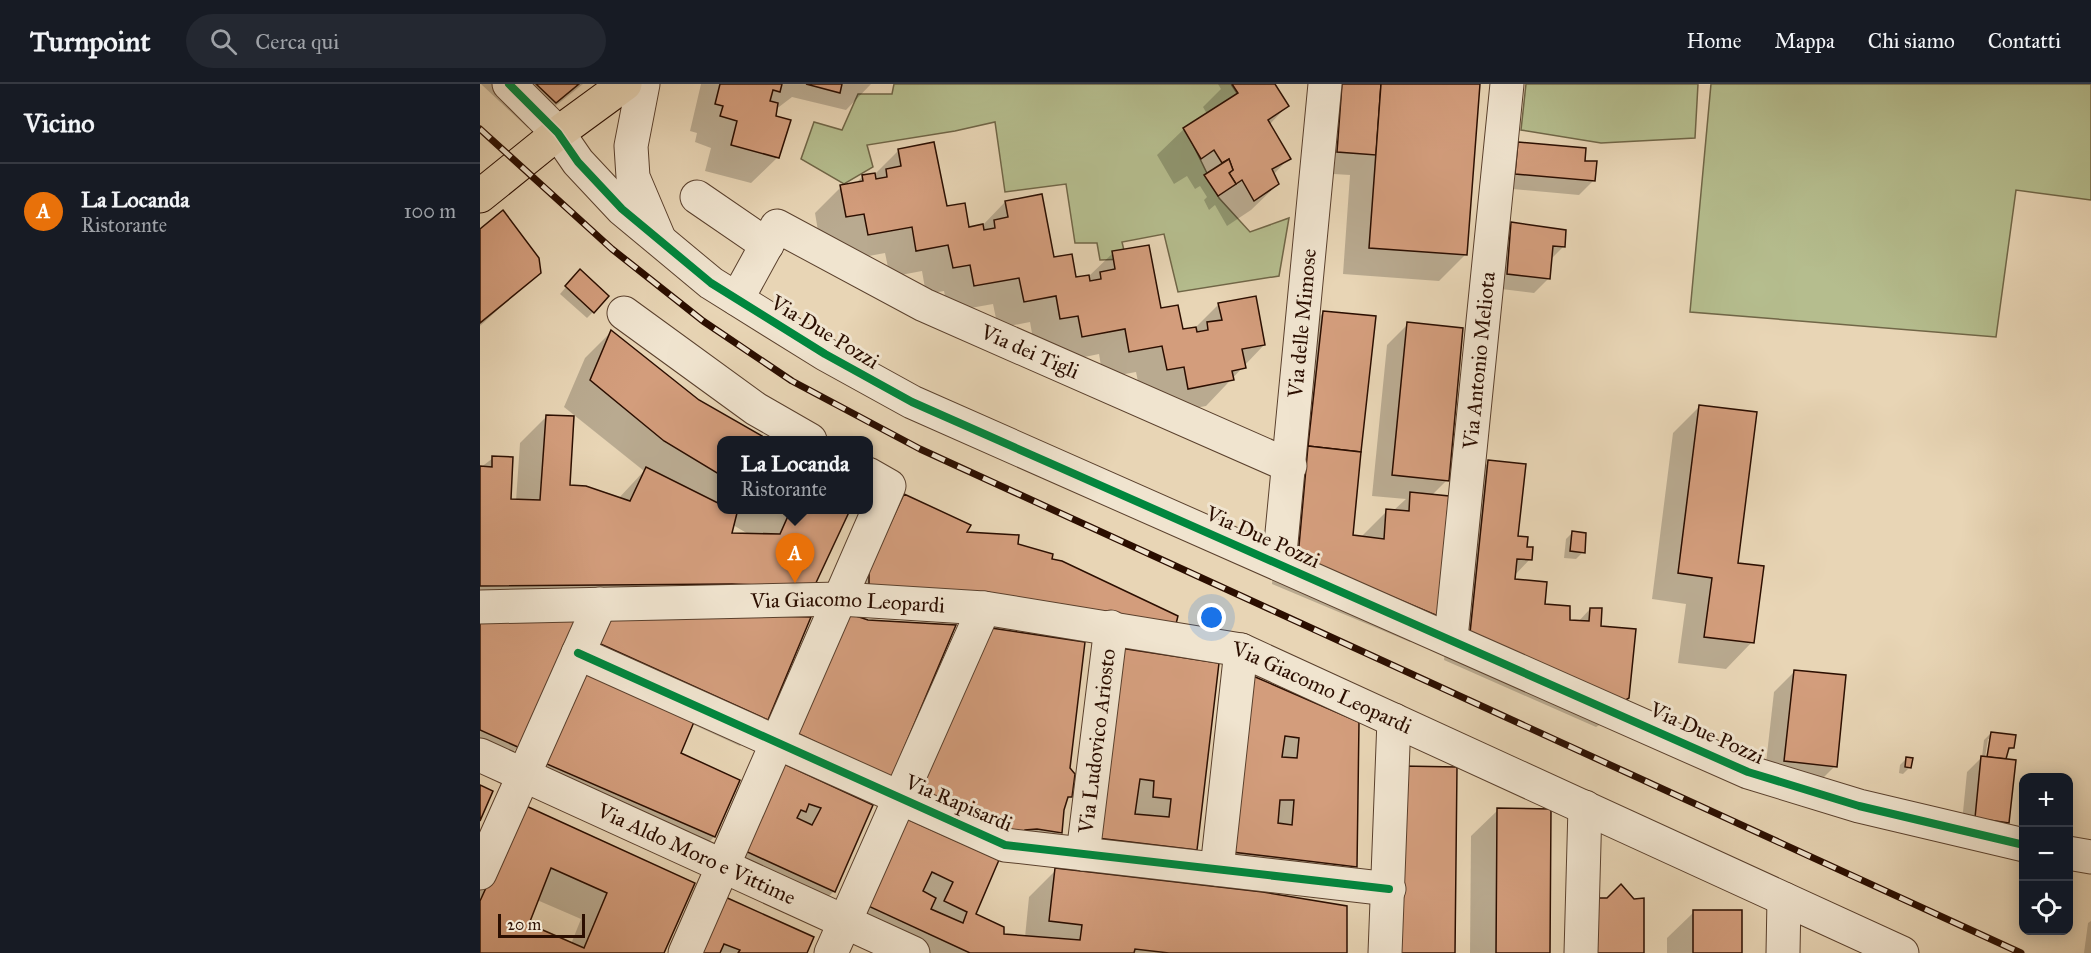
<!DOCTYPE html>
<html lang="it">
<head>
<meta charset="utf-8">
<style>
  :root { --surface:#171b24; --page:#242831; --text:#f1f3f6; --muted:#9ea1a6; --line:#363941; --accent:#c59692 }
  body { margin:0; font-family:"IM FELL Great Primer",serif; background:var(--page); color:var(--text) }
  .controls { position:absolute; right:18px; bottom:18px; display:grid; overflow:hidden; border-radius:12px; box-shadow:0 3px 15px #0003 }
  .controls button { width:54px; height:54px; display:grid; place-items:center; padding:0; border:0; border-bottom:2px solid var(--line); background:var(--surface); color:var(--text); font:30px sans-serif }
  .scale { position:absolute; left:18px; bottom:15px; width:87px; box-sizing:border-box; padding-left:6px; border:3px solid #2b0e00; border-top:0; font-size:16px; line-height:21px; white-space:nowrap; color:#2b0e00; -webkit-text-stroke:4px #f0e4cf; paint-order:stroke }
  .you { position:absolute; left:732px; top:534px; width:21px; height:21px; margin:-15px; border:4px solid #fff; border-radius:50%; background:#1a73e8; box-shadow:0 0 0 9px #1a73e833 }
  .badge { display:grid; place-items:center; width:39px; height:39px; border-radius:50%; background:var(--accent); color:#fff; font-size:20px; font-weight:700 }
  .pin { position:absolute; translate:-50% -50px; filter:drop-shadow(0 2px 3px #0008) }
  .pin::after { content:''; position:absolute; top:32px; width:21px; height:18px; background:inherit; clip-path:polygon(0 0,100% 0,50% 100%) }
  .popup { position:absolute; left:237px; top:352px; width:156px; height:78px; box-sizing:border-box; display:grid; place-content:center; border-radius:12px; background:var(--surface); filter:drop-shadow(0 2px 4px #0005); font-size:20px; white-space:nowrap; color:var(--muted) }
  .popup b { font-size:22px; color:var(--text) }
  .popup::after { content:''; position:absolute; left:50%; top:100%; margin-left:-12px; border:12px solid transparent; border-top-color:var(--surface) }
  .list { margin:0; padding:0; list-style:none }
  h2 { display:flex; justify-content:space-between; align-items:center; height:78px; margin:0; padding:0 24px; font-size:26px }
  h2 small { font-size:20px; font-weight:400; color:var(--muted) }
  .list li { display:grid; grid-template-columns:39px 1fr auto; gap:18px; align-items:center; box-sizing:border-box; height:96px; padding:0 24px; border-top:2px solid var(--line) }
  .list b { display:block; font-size:22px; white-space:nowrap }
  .list p { margin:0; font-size:20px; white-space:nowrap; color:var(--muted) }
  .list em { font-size:20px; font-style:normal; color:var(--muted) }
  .icon { flex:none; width:33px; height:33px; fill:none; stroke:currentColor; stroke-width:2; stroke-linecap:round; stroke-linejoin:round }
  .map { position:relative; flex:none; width:1611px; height:869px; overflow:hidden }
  header { display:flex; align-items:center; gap:36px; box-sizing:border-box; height:84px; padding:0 30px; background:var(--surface); border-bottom:2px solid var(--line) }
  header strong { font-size:28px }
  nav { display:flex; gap:33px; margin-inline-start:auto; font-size:21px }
  .search { width:420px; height:54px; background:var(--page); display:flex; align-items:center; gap:15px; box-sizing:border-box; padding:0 21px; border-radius:33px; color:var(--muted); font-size:22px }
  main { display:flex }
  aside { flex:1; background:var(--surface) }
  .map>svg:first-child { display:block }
  .green { fill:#b5bd8e; stroke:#706647; stroke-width:1.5 }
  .shadow { fill:#0003; fill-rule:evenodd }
  .building { fill:#d39d7c; stroke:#2b0e00; stroke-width:1.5; fill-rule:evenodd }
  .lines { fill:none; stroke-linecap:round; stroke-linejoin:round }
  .minor-casing { stroke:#5a402d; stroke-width:35 }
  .major-casing { stroke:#2b0e00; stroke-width:35 }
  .minor { stroke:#f0e4cf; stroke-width:33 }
  .major { stroke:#e8d5b5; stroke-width:33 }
  .rail-casing { stroke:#2b0e00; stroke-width:7 }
  .rail { stroke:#f0e4cf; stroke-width:4.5; stroke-dasharray:14; stroke-linecap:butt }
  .cycleway-casing { stroke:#f0e4cf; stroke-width:11 }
  .cycleway { stroke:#00873e; stroke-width:8 }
  .labels { text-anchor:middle; stroke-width:6; stroke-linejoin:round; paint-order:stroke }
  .street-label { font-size:21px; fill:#2b0e00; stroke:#f0e4cf }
</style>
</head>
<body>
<header>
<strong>Turnpoint</strong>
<div class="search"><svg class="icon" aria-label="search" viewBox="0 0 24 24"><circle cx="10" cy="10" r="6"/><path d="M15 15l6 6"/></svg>Cerca qui</div>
<nav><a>Home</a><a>Mappa</a><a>Chi siamo</a><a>Contatti</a></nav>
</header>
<main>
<aside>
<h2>Vicino<small></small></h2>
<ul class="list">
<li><span class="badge" style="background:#e8710a">A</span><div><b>La Locanda</b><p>Ristorante</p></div><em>100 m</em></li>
</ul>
</aside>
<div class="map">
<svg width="1611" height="869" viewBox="0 0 1611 869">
  <rect width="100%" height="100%" fill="#e8d5b5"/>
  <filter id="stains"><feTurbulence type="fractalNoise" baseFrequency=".00333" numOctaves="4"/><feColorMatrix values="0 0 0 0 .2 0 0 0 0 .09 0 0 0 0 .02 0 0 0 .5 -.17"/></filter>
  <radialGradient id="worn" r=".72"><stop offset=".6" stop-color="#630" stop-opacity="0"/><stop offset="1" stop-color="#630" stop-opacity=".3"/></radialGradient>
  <!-- green -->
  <g class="green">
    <polygon points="414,0 751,0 759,12 707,48 739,114 770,148 809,134 799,192 698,208 684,150 642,158 646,175 620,176 617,159 595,159 586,100 525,108 515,38 475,47 387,61 393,83 364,100 321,75 334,38 362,46 378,10 412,10"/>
    <polygon points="1046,0 1218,0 1215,54 1121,59 1041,46"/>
    <polygon points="1231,0 1611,0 1611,116 1536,106 1516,253 1210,228"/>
  </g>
  <!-- shadow -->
  <g class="shadow">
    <polygon points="1,0 103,0 48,44"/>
    <polygon points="221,0 391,0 366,26 312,13 295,26 298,73 271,99 225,87 231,64 215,58 217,49 210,47"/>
    <polygon points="738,0 793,0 807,22 789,41 809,74 793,91 798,100 771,126 747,142 735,121 729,126 724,116 727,113 720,102 715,105 707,92 694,100 677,71 704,45 727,30 723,23 741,5"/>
    <polygon points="844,0 998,0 986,170 959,197 863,190 870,91 837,89"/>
    <polygon points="1039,59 1113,97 1099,111 1022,104 1024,73"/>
    <polygon points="418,67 465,124 488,145 502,142 525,118 572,174 595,195 609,192 633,169 679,225 702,247 715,244 739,220 784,261 726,322 682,330 661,312 656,288 623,294 619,270 575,279 571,258 554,261 550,238 518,244 513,220 468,228 464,207 446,210 442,187 410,193 405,169 362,177 358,155 340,159 335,129 361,103 375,100 382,93 395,90"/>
    <polygon points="1032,140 1084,162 1070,176 1069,194 1054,209 1013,204 1018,154"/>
    <polygon points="0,147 59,188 0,242"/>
    <polygon points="94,194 113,228 107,234 80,210"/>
    <polygon points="844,228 872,453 880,454 907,427 913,427 926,415 892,412 907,261 928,240 967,396 952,411 967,413 956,531 930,558 792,500 802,390 823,249"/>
    <path d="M 131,248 L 218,318 L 286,356 L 242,356 L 242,426 L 368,426 L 333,502 L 0,527 L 0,384 L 13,374 L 29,416 L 36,417 L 40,359 L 66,333 L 88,403 L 138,415 L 164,387 L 84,323 L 105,274 ZM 253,441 L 270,451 L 250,451 Z"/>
    <polygon points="1219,323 1272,558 1246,585 1198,579 1206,520 1172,515 1193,349"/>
    <polygon points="1009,378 1036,453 1046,464 1050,475 1034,492 1034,496 1063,522 1088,537 1098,538 1110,525 1121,640 1116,643 964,576 982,404"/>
    <polygon points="425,411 485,449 536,461 570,476 604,557 588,685 590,712 582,725 580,749 554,775 530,771 517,777 494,830 523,851 545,853 549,813 576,786 865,869 406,869 360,848 488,540 376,533 409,694 385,719 391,722 354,807 333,828 243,787 398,438"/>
    <polygon points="1092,449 1103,468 1096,475 1084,474 1086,455"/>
    <polygon points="329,534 286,636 260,662 212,640 199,670 234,753 208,779 34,704 100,559"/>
    <polygon points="0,541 38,663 12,689 0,684"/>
    <polygon points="640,565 716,765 689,792 591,780"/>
    <polygon points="1315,587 1355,682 1334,703 1284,697 1294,608"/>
    <polygon points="773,594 878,639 876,782 849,808 726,794"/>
    <path d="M 1511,649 L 1532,663 L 1526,670 L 1525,676 L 1527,738 L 1513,752 L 1481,748 L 1487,688 L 1502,673 L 1504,656 ZM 1508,655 L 1511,655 L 1507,680 L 1504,680 Z"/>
    <polygon points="1427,674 1430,683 1423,690 1419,689 1420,681"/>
    <polygon points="1018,726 1068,869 990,869 991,752"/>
    <path d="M 18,749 L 213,799 L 183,869 L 0,869 L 0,788 ZM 57,816 L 101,835 L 91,860 L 47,841 Z"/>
    <polygon points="1214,828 1260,869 1187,869 1187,854"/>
    <polygon points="1611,837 1611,869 1604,869 1608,839"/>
    <polygon points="216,840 326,869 203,869"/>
  </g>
  <!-- building -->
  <g class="building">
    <polygon points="56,0 99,0 76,19"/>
    <polygon points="240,0 302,0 300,8 293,6 290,17 298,19 296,32 311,36 299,74 251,61 257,37 240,32 243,22 235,20"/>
    <polygon points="326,0 362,0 360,9"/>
    <polygon points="752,0 795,0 809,22 788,36 811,75 792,85 799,100 774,117 762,96 756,100 749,89 753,86 749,75 742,79 734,66 721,75 703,44 758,9"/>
    <polygon points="862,0 901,0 896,71 857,68"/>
    <polygon points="901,0 1000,0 987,171 889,164"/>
    <polygon points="454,58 467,122 485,119 489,143 503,140 504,146 515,144 514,136 528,133 525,117 562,110 574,173 592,170 596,193 609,191 610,197 621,195 620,188 635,185 632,167 669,161 681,224 698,221 703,245 716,243 717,248 728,246 727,238 742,236 738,219 776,212 785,261 762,265 766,284 752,287 754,296 708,305 704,283 687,286 682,262 649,268 645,245 602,253 598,232 580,235 576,212 544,218 539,194 494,202 490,181 473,184 468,161 436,167 432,143 388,151 384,130 366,133 360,101 383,97 382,91 395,89 396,95 407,93 406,85 421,82 418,65"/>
    <polygon points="1038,58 1106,64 1105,77 1117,77 1115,97 1035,90"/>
    <polygon points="749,75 753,86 749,89 756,100 738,112 724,91"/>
    <polygon points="23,126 59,174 61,189 0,239 0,145"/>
    <polygon points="1031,138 1086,146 1085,163 1073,162 1070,195 1027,190"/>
    <polygon points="100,185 129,212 114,229 85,202"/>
    <polygon points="843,227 896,232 881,368 828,362"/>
    <polygon points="927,238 983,244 969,397 912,391"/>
    <polygon points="131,246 219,316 289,356 242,356 242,392 184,357 110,296"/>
    <polygon points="1219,321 1277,328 1258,479 1284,482 1274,559 1224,553 1232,494 1198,489"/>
    <polygon points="66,331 94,332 90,401 106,402 150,417 166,383 242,421 242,426 257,429 252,449 300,450 308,432 297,426 370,426 334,503 252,500 0,502 0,382 12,383 12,372 33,373 31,415 60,416"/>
    <polygon points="828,362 881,368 873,451 904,455 906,425 929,427 930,408 969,412 958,532 818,473"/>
    <polygon points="1008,376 1046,380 1038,452 1048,453 1047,463 1053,463 1052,476 1037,475 1035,495 1067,498 1065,520 1090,522 1090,536 1109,537 1110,524 1122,524 1121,542 1156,545 1149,614 1144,617 990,549"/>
    <polygon points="424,410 491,441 487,448 539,451 538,460 573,470 572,475 582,477 698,532 696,540 389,506 389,486"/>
    <polygon points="1092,447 1106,449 1105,469 1090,467"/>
    <polygon points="207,530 331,533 288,636 114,557 126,531"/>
    <polygon points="370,530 388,536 476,541 411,695 317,649"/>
    <polygon points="95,534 97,542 40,664 0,646 0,539"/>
    <polygon points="511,544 605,558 590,684 595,690 592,713 588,713 584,726 582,749 557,745 545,746 545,751 433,705"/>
    <path d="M 640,564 L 739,579 L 717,766 L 617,754 ZM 660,695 L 674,697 L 673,713 L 691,715 L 689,733 L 655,730 Z"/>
    <polygon points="100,586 214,638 201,669 260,696 235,753 60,677"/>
    <polygon points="1314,586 1366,591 1357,683 1304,677"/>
    <path d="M 773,592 L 879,638 L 877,783 L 752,768 ZM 805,652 L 819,654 L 817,674 L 802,673 ZM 800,716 L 814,716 L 812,741 L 798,739 Z"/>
    <polygon points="1511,648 1536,651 1534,664 1529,664 1526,675 1507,673"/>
    <polygon points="1501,672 1536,676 1529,739 1495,734"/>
    <polygon points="1426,673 1433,674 1431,684 1425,683"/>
    <path d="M 302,679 L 393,721 L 355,808 L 263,766 ZM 329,720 L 341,724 L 332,741 L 317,734 L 321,726 L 326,728 Z"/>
    <polygon points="922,682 977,683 975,869 921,869"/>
    <polygon points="0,701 13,707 0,737"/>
    <path d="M 44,721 L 215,799 L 184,869 L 0,869 L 0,817 ZM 71,784 L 127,809 L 104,864 L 49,840 Z"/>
    <polygon points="1017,724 1071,725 1070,869 1016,869"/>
    <path d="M 425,734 L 519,776 L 496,830 L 524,843 L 524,850 L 600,856 L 602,841 L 569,837 L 575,784 L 783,808 L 867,822 L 867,869 L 689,869 L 655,865 L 654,869 L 490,869 L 386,821 ZM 452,788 L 473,798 L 464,817 L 487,828 L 483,839 L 451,825 L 456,814 L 443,807 Z"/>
    <polygon points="1141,800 1154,815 1164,814 1164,869 1116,869 1117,814 1127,814"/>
    <polygon points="243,812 334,853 327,869 258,869 260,866 244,860 240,869 217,869"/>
    <rect x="1213" y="826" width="49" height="43"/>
  </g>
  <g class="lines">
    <!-- minor casing -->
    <g class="minor-casing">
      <g id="minor">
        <polyline points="29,0 78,49 98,78 142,125 231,199 345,270 432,318 1268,688 1379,722 1544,761"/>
        <polyline points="163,0 151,62 153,93 178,152"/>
        <polyline points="217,113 287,161"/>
        <path id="s1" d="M 257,215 L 297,142 L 444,221 L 810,382"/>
        <polyline points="144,229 276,325 330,356"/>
        <path id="s2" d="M 799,480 L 845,0"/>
        <path id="s3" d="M 0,523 L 360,515 L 504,524 L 761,566 L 1422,869"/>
        <path id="s4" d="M 971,554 L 1027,0"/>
        <polyline points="98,569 525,761 909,805"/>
        <path id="s5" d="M 0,671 L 433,869"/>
        <polyline points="1588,769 1611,773"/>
        <path id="s6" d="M 603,770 L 631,543"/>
        <polyline points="737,785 761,566"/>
        <polyline points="0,789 120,520"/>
        <polyline points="205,869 409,402 388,390"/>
        <polyline points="351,869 504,524"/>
        <polyline points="905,869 914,636"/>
        <polyline points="1101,869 1105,723"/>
        <polyline points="1303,869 1304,815"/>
      </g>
    </g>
    <!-- major casing -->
    <g class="major-casing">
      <polyline id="major" points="0,112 78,49 145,0"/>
    </g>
    <!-- minor -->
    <use href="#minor" class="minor"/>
    <!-- major -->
    <use href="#major" class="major"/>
    <!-- rail casing -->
    <g class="rail-casing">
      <polyline id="rail" points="0,45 132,165 223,237 312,297 440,365 1541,869"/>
    </g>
    <!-- rail -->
    <use href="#rail" class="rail"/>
    <!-- cycleway casing -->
    <g class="cycleway-casing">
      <g id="cycleway">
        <polyline points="29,0 78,49 98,78 142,125 231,199 345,270 432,318 1268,688 1379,722 1544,761"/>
        <polyline points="98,569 525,761 909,805"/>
      </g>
    </g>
    <!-- cycleway -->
    <use href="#cycleway" class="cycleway"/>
  </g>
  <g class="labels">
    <!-- street labels -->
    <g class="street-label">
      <text dy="7" stroke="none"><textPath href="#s2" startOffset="242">Via delle Mimose</textPath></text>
      <text transform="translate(345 248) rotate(31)" y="7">Via Due Pozzi</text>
      <text dy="7" stroke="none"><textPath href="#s1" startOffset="366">Via dei Tigli</textPath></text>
      <text dy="7" stroke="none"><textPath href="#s4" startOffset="279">Via Antonio Meliota</textPath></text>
      <text transform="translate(783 453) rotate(24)" y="7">Via Due Pozzi</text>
      <text dy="7" stroke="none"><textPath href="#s3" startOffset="368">Via Giacomo Leopardi</textPath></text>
      <text dy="7" stroke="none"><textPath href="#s3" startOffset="854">Via Giacomo Leopardi</textPath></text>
      <text transform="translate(1227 649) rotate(24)" y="7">Via Due Pozzi</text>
      <text dy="7" stroke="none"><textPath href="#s6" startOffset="114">Via Ludovico Ariosto</textPath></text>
      <text transform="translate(479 719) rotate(23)" y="7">Via Rapisardi</text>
      <text dy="7" stroke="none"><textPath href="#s5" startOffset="238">Via Aldo Moro e Vittime</textPath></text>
    </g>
  </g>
  <rect width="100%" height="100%" filter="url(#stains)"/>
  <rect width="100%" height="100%" fill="url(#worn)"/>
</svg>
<div class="controls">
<button>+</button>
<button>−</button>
<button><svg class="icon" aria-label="locate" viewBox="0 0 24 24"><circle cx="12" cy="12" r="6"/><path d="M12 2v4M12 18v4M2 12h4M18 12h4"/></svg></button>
</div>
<div class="scale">20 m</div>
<div class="you"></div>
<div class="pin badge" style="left:315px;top:499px;background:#e8710a">A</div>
<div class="popup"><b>La Locanda</b>Ristorante</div>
</div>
</main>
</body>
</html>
